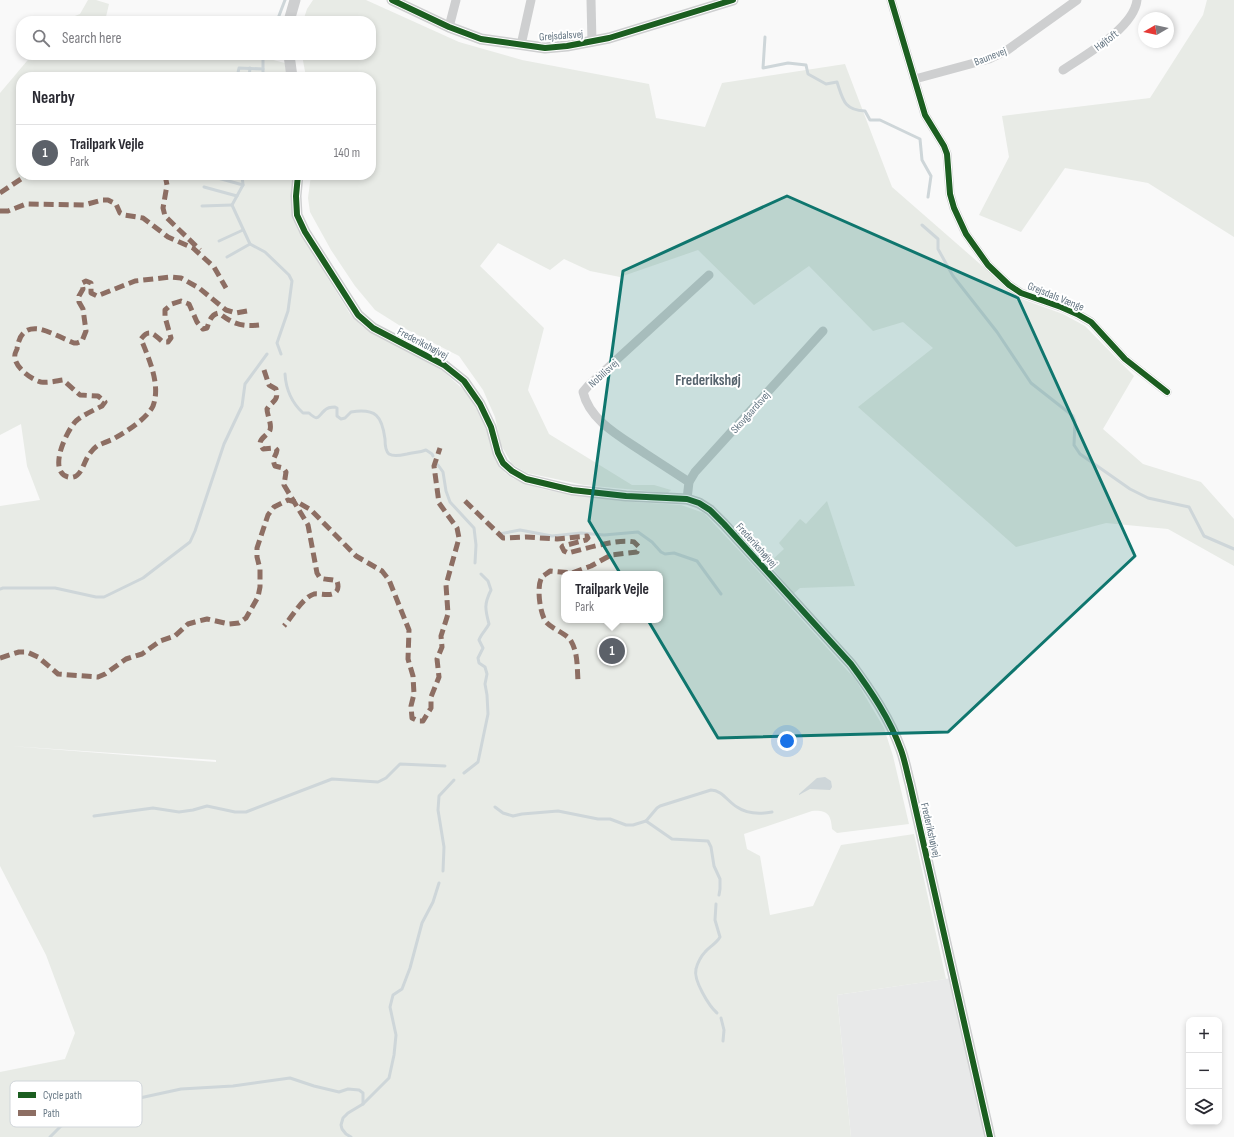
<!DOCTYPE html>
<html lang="en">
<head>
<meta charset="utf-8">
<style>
  :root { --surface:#fff; --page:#f7f7f7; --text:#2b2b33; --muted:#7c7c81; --line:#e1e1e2; --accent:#5c6169 }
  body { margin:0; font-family:"Sofia Sans Condensed",sans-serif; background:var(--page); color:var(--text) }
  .controls { position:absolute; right:12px; bottom:12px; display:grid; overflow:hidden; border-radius:8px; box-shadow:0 2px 6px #0003 }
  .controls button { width:36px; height:36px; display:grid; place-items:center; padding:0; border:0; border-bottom:1px solid var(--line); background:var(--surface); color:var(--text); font:20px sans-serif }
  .compass { position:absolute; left:1138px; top:12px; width:36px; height:36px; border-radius:50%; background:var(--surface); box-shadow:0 2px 6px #0003; rotate:261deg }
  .you { position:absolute; left:787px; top:741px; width:14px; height:14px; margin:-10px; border:3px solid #fff; border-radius:50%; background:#1a73e8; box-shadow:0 0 0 6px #1a73e833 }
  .badge { display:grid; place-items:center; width:26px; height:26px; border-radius:50%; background:var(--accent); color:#fff; font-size:13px; font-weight:700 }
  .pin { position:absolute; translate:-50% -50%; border:2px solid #fff; box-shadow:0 1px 4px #0006 }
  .popup { position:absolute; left:561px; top:571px; width:102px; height:52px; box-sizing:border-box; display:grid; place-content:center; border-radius:8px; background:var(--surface); filter:drop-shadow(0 1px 3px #0005); font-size:13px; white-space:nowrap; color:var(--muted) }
  .popup b { font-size:15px; color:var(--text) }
  .popup::after { content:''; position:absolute; left:50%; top:100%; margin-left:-8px; border:8px solid transparent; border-top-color:var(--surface) }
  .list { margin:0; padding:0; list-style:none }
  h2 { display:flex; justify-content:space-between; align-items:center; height:52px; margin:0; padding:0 16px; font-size:17px }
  h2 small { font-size:13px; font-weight:400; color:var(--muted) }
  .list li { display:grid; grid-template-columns:26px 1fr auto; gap:12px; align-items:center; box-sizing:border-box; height:56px; padding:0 16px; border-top:1px solid var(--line) }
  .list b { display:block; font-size:15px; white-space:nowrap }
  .list p { margin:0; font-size:13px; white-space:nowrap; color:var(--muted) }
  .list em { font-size:13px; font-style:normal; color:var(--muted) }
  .icon { flex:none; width:22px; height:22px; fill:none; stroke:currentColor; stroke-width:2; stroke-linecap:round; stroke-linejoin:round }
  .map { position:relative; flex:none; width:1234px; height:1137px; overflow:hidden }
  .search { position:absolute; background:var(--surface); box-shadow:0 2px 6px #0003; left:16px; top:16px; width:360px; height:44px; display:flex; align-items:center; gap:10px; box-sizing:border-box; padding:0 14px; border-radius:16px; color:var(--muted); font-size:15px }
  .panel { position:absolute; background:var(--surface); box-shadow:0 2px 6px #0003; left:16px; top:72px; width:360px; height:108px; border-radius:16px }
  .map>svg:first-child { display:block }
  .built { fill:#e8e9e9 }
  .green { fill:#e8ebe6; fill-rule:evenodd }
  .water { fill:#ced6d9 }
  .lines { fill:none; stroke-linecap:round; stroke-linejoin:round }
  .stream { stroke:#ced6d9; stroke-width:3 }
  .minor { stroke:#cecfd0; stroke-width:9 }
  .tertiary { stroke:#cecfd0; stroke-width:11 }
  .quiet { stroke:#8d6e63; stroke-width:5; stroke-dasharray:10 5; stroke-linecap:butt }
  .cycleway-casing { stroke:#fff; stroke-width:8 }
  .cycleway { stroke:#1b5e20; stroke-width:6 }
  .marked { fill:#0f766e; fill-opacity:0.2; stroke:#0f766e; stroke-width:3; stroke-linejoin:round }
  .labels { text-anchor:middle; stroke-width:4; stroke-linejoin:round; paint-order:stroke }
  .street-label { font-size:11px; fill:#657683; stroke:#fff }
  .district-label { font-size:15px; font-weight:bold; fill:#57646e; stroke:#fff }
  .key { fill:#fff; stroke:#d1d6da; stroke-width:1 }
  .key-label { font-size:11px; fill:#657683 }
</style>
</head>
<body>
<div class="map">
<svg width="1234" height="1137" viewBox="0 0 1234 1137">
  <rect width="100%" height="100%" fill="#f9f9f9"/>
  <!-- built -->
  <polygon class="built" points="952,978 987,1137 851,1137 837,995"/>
  <!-- green -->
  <g class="green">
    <polygon points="88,0 96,0 109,4 105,21 62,21 80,14"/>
    <polygon points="313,0 366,0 459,42 522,60 649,84 656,118 705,127 722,83 845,64 892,187 1019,298 1063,314 1085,326 1134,376 1103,429 1143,464 1201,482 1234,519 1234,566 1168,529 1106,523 1016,547 858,407 933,348 903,322 873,331 809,266 754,305 698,250 620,277 590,271 564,259 550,270 498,243 480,266 544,328 528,390 549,434 632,485 654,485 671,490 668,493 584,485 527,473 512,464 501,445 495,417 483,390 459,356 402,327 375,310 355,286 331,250 310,212 308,198 311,175 371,175 371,77 306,77 302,55 371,55 371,21 303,21 307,9"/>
    <polygon points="1207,0 1234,0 1234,237 1148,183 1065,168 1021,232 979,215 1009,157 1002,116 1150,98 1203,15"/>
    <path d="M 32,55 L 254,55 L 285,63 L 287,77 L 21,77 L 21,175 L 293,175 L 292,214 L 298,230 L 350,314 L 363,327 L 443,371 L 467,393 L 482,419 L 500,465 L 505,473 L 514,479 L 542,489 L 579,496 L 633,502 L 681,505 L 704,513 L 758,571 L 855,679 L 884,728 L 893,756 L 909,824 L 837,833 L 832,829 C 831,814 827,810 812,811 L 744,834 L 747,849 L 760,856 L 770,915 L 813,906 L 841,845 L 914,834 L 946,979 L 837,995 L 851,1137 L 0,1137 L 0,1072 L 65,1059 L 75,1033 L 46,955 L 0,866 L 0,506 L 40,500 L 27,466 L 21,424 L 0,435 L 0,93 ZM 564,574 L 660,574 L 660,620 L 564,620 ZM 10,746 L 216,760 L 216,762 Z"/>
    <polygon points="827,501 855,586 800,588 793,594 769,563 784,549 779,543 800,519 806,524"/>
  </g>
  <!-- water -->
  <polygon class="water" points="825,777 831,781 832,787 830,790 810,789 799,795 799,794 817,778"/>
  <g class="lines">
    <!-- stream -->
    <g class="stream">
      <polyline points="277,21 285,0"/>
      <path d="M 765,37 L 763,68 L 788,63 L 806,65 L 808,74 L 826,84 L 837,82 C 843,100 844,110 865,111 L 870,120 L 880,120 L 920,139 L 922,160 L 931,176 L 928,197"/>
      <polyline points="237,77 239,68 263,69"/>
      <polyline points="249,77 250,68"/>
      <polyline points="263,77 263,55"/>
      <polyline points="207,175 243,185"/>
      <polyline points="242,175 243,185 232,205 250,244 265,252 289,275 292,281 288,311 277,343 281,354"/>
      <polyline points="204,187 237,196"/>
      <polyline points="202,206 232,205"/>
      <polyline points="922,225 938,239 938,249 953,276 997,332 1031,383 1073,416 1075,421 1074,445 1080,454 1130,489 1148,498 1189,507 1204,536 1234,549"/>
      <polyline points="219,241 243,230"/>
      <polyline points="227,257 250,244"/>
      <path d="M 285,374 C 286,390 291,402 303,413 L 309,413 C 319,422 317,417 325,410 C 327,408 332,407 335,407 L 337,408 L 337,416 L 341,419 L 345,418 L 351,412 C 376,408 382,416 385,439 C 385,444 385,451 389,454 C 394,457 402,455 407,454 C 414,452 419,453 426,450 L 432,454 L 433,456"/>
      <polyline points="438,465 443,472 446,491 450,502 474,528 476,545 475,563"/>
      <polyline points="499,534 520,530 552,536 581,533 604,535 638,532 652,542 661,552 665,554 674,553 697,561 721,594"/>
      <polyline points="0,589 3,588 55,588 96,597 104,597 143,578 190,542 195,531 224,444 242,406 245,384 267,354"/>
      <path d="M 464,773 L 478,762 L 488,714 L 487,695 L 485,684 L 487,674 L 485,667 L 479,663 L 478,658 L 483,648 L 479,640 C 481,634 486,630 489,624 C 485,609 484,604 491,590 L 488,581 L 481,574"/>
      <polyline points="495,807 503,813 513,816 522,814 558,811 598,819 610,819 626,825 633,825 646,821 672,839 708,841 711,847 714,866 720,879 720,889 719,895"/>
      <polyline points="94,816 153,808 179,812 193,810 207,806 235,812 246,812 332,779 378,782 386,778 400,764 445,766"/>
      <path d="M 646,821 L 657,808 L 660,806 L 711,790 C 722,790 728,802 737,807 C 747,814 761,814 772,812"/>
      <polyline points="443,871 444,847 438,810 439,796 454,780"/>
      <path d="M 716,904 L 715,920 L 720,937 C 716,944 710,946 705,952 C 701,956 697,964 696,969 C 693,980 709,1006 717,1013"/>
      <polyline points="721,1018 724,1030 723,1041"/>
      <polyline points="50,1137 61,1126 135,1099 181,1089 233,1086 290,1078 314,1086 339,1092 348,1089 359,1090 363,1093 363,1104"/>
      <polyline points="351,1137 346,1134 342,1129 341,1125 343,1118 348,1113 363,1104 389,1078 394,1055 396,1035 390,1007 393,995 402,989 410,968 422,923 433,902 439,883"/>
    </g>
    <!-- minor -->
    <g class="minor">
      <polyline points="591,0 592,42"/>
      <polyline points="891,0 925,115 944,146 947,154 950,194 954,208 966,234 988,265 1009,285 1021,293 1061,307 1077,314 1091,322 1125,359 1167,392"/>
      <polyline points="449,27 456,0"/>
      <polyline points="521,45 531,0"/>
      <path d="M 1063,70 C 1085,55 1134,28 1137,0"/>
      <polyline points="915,79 989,59 1006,51 1077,0"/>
      <path d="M 689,482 C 675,473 660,463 646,454 C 623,438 590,422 583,392 L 589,385 L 709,275"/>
      <polyline points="687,499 689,482 695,472 823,331"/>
    </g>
    <!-- tertiary -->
    <g class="tertiary">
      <polyline points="392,0 449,27 481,39 545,48 567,46 609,38 733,0"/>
      <polyline points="289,21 295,0"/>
      <polyline points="289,55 292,77"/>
      <path d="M 298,175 L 296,196 L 297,215 L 305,232 L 358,315 L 373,328 L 444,365 L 464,381 L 480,404 L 491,427 L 498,453 L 503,463 L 512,471 L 526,479 L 572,490 L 626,496 L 687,499 L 699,503 L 710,510 L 724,524 L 851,664 C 871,691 890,719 901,750 C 905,761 907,773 910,784 L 990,1137"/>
    </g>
    <!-- quiet -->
    <g class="quiet">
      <polyline points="165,175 167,185 163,208 165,216 200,250"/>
      <polyline points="0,193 24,177 31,175 94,176 97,175"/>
      <polyline points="0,211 8,211 26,204 84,205 102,200 108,200 116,204 120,213 124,215 143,218 168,237 193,248 214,267 226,288"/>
      <path d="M 247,311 L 236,313 L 226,310 L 199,288 L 181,278 L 171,277 L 135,281 L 97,296 L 91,293 L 91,283 L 86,281 L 82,283 L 83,289 L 79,296 L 79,302 L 83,309 L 86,331 L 82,341 L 77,343 L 74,343 C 64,339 49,331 39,329 C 24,327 19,336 17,349 C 16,351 14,355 15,358 C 16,368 32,380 41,382 C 48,383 56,381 63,380 L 80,395 L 98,396 L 105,402 L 102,406 C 94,410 83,415 76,421 C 67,430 47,471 68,477 C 80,480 83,465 87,458 C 89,454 93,449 97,446 C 101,444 106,442 111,440 C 123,434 147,419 153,406 C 161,385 149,359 141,339 C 150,327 155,336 163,342 L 168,342 L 171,338 L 165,317 L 165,310 L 172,304 L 181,301 L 189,304 L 197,322 L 203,329 L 207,328 C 209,322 211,314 219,313 C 233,324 242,327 259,325"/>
      <path d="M 264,370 L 269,385 L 276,389 C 279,403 272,400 267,409 C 267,415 272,424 270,430 C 268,435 261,437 260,443 L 263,449 L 275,448 L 277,450 C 276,458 271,457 275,466 L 283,468 L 286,472 L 284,485 L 308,525 L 317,573 L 320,578 C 326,580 331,579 337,581 C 338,584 339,589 336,592 C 330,597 321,593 314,594 C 302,598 292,617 284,626"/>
      <path d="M 465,501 L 503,538 L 526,537 L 557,539 L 587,536 L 588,538 L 586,540 L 563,546 L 562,547 L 564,551 L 568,553 C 585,549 618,538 634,542 L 639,547 L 637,552 L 611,555 L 591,566 L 572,573 L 550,571 C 548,573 544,575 542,577 C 536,586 540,614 546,622 C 552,629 567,634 571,641 C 578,653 577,667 578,681"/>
      <polyline points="0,658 19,652 27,652 38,657 58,674 98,677 105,674 126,659 142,654 160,641 175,636 188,624 195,622 207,619 229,624 239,623 246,618 258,597 260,587 260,569 257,557 257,548 268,515 274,507 288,500 299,503 311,510 356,556 382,571 389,580 409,630 408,659 413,676 414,694 411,706 412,718 418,721 423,721 431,708 431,697 439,677 437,659 442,647 441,636 448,614 446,585 459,538 457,528 439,503 434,466 440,448"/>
    </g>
    <!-- cycleway casing -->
    <g class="cycleway-casing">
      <g id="cycleway">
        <polyline points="392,0 449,27 481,39 545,48 567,46 609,38 733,0"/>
        <polyline points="891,0 925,115 944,146 947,154 950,194 954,208 966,234 988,265 1009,285 1021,293 1061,307 1077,314 1091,322 1125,359 1167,392"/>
        <path d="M 298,175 L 296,196 L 297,215 L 305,232 L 358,315 L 373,328 L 444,365 L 464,381 L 480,404 L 491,427 L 498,453 L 503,463 L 512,471 L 526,479 L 572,490 L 626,496 L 687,499 L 699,503 L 710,510 L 724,524 L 851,664 C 871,691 890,719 901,750 C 905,761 907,773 910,784 L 990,1137"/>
      </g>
    </g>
    <!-- cycleway -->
    <use href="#cycleway" class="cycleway"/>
  </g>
  <!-- marked area -->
  <path class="marked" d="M 787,196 L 1018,298 L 1135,556 L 948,732 L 718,738 L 589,521 L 623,271 Z"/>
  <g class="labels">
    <!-- street labels -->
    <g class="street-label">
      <text transform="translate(561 35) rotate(-4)" y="4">Grejsdalsvej</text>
      <text transform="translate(1106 40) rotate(-37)" y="4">Højtoft</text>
      <text transform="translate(990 56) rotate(-21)" y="4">Baunevej</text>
      <text transform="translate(1056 296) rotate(22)" y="4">Grejsdals Vænge</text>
      <text transform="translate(423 343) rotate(28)" y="4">Frederikshøjvej</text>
      <text transform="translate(603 373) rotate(-42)" y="4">Nobilisvej</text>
      <text transform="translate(750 412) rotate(-48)" y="4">Skovgaardsvej</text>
      <text transform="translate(757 545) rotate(48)" y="4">Frederikshøjvej</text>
      <text transform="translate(931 830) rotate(77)" y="4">Frederikshøjvej</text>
    </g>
    <!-- district labels -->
    <g class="district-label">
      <text x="708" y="385">Frederikshøj</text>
    </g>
  </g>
  <!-- legend -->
  <rect x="10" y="1081" width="132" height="46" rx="6" class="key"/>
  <rect x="18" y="1092" width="18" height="6" fill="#1b5e20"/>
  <rect x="18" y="1110" width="18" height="6" fill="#8d6e63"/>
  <g class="key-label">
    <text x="43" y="1099">Cycle path</text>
    <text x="43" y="1117">Path</text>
  </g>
</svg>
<div class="controls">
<button>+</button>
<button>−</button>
<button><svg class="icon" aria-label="layers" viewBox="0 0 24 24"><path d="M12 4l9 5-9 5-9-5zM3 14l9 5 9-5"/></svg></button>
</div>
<svg class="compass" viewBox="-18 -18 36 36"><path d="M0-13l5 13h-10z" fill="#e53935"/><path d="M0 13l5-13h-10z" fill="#7c7c81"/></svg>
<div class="you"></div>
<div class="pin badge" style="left:612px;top:651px">1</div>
<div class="popup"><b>Trailpark Vejle</b>Park</div>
<div class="search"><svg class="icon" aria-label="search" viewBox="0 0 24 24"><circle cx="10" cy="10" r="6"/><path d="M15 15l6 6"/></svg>Search here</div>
<section class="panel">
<h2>Nearby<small></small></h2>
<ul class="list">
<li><span class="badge">1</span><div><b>Trailpark Vejle</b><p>Park</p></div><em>140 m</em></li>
</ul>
</section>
</div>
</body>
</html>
